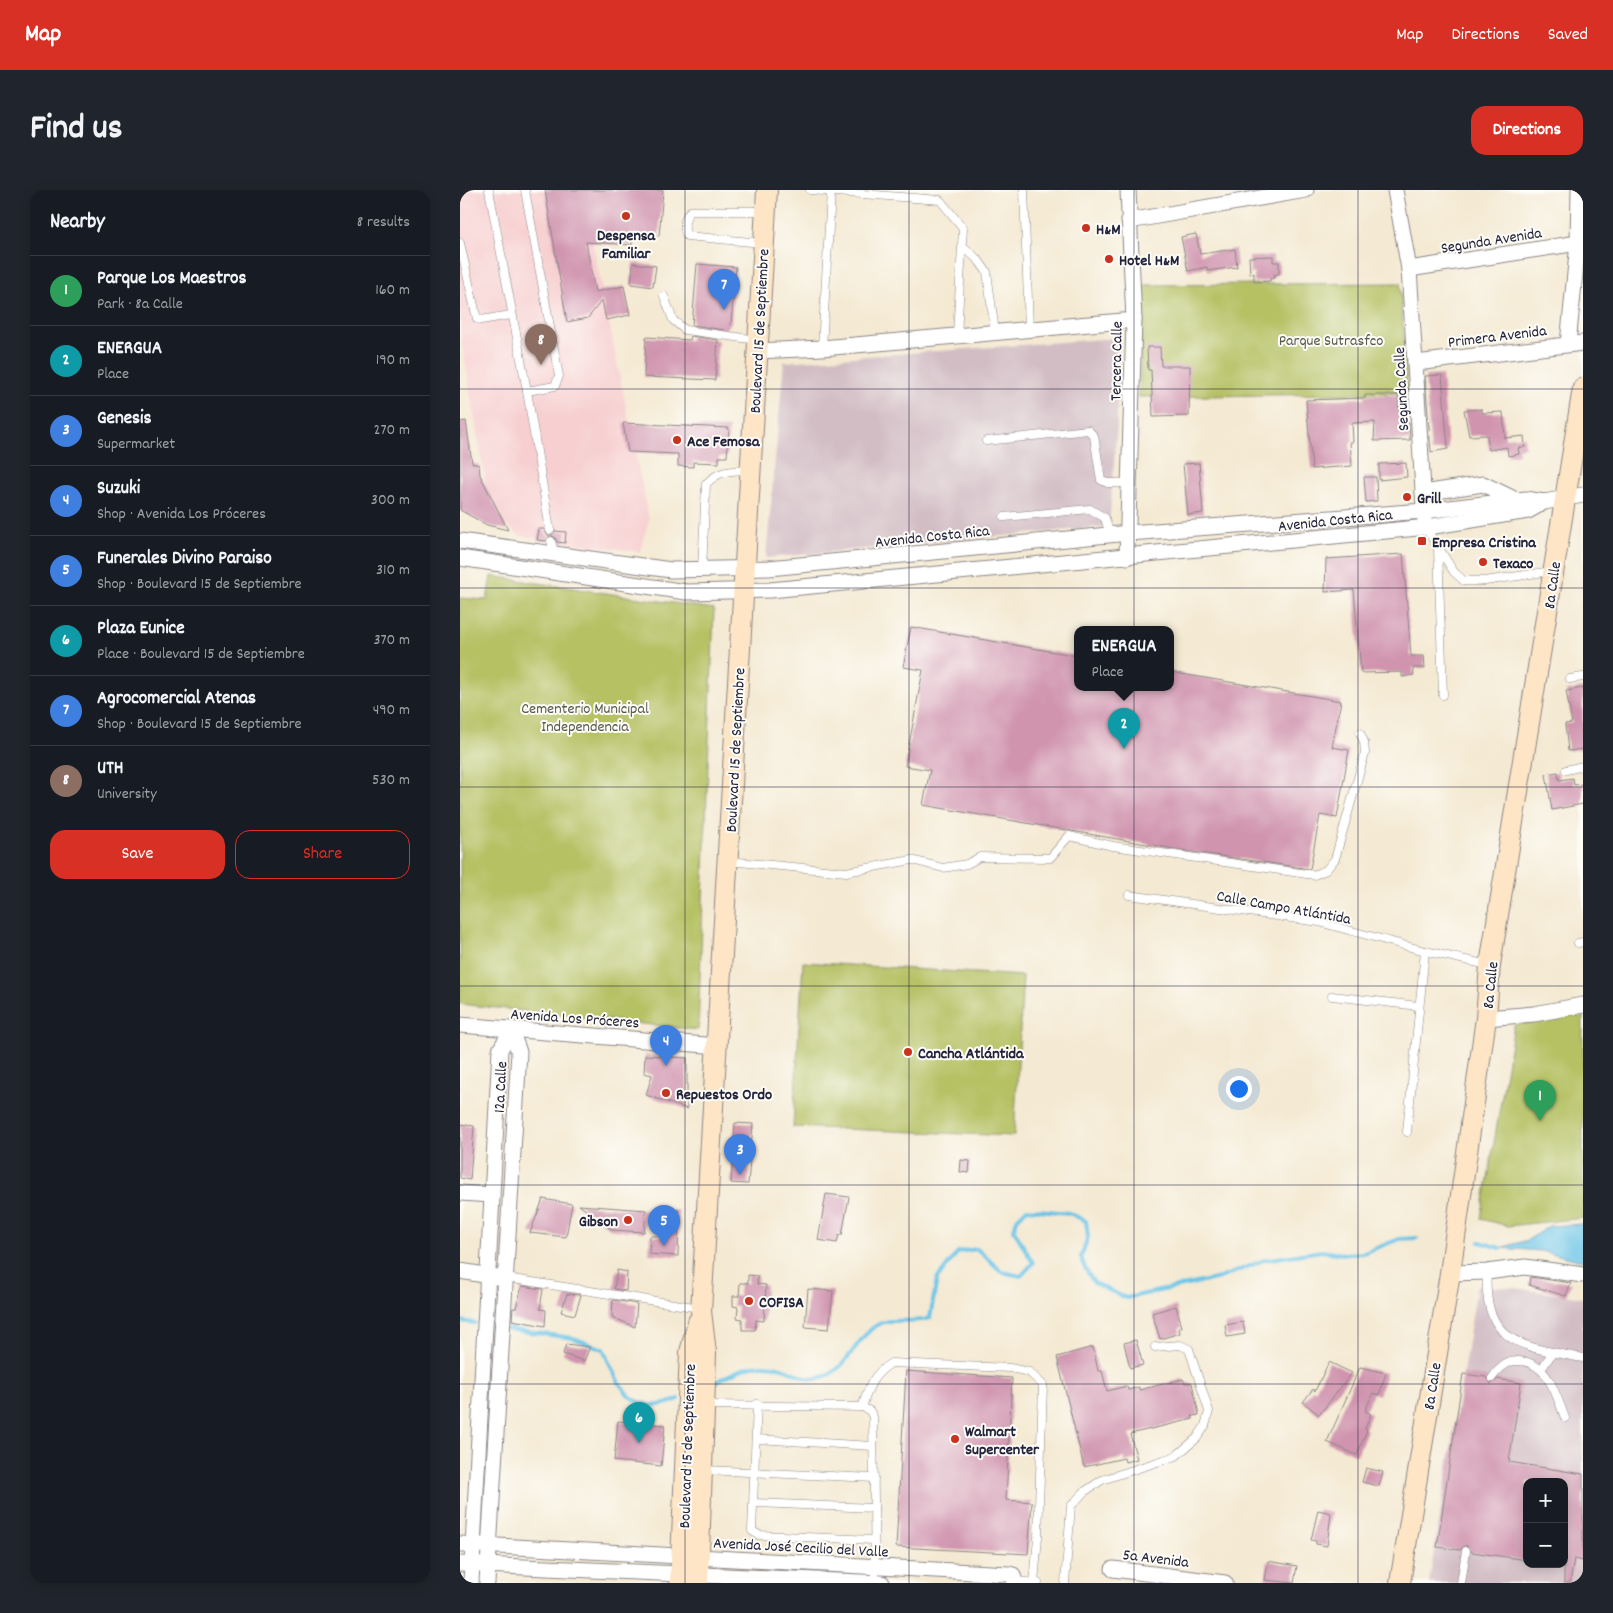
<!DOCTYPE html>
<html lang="en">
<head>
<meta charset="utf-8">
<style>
  :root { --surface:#171b24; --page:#20242c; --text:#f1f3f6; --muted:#9ea1a6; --line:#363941; --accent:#d93025 }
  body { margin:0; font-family:Dekko,sans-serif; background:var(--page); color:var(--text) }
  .controls { position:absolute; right:15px; bottom:15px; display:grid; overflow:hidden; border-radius:10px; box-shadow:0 2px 12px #0003 }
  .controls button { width:45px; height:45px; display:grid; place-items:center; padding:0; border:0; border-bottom:1px solid var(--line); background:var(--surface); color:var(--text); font:25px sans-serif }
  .you { position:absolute; left:778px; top:898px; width:18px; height:18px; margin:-12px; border:4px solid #fff; border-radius:50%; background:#1a73e8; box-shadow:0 0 0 8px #1a73e833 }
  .badge { display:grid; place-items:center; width:32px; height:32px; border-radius:50%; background:var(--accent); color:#fff; font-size:16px; font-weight:700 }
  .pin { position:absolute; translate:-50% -41px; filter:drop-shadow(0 1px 2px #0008) }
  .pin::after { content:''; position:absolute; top:26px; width:18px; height:15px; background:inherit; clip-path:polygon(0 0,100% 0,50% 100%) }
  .popup { position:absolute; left:614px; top:436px; width:100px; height:65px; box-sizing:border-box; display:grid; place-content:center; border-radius:10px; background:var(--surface); filter:drop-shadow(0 1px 4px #0005); font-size:16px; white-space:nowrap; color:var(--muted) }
  .popup b { font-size:19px; color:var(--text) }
  .popup::after { content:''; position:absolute; left:50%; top:100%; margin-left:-10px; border:10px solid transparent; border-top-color:var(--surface) }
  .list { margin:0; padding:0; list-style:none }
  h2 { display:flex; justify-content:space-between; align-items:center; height:65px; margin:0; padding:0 20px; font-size:21px }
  h2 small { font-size:16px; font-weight:400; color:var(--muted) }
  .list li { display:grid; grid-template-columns:32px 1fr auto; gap:15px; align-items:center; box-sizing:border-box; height:70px; padding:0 20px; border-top:1px solid var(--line) }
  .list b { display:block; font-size:19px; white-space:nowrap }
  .list p { margin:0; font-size:16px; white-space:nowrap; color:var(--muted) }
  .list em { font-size:16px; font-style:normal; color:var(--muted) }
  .actions { display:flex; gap:10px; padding:15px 20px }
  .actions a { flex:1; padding:11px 0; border:1px solid var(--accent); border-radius:15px; text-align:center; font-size:18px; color:var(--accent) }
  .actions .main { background:var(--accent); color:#fff }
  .map { position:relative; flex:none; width:1123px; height:1393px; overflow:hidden; border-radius:15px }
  header { display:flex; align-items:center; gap:30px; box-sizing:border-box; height:70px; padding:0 25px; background:var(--accent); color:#fff }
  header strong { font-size:24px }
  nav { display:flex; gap:28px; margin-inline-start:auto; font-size:18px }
  .intro { display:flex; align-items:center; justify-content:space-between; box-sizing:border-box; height:120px; padding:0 30px }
  h1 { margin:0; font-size:35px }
  .button { padding:12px 22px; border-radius:15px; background:var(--accent); color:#fff; font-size:18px; font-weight:700 }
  main { display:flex; gap:30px; padding:0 30px }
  aside { flex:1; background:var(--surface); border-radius:15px; box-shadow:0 2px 12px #0003 }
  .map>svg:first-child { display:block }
  .built { fill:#f7cfd0 }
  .industrial { fill:#d2bdc5; fill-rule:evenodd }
  .green { fill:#b5c163; stroke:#6c724f }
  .water { fill:#6ac4e7; stroke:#467391 }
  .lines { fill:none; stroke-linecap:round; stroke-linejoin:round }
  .stream { stroke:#6ac4e7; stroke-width:4 }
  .building { fill:#d094af }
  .lane-casing { stroke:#8b8686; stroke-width:9 }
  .street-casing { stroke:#8b8686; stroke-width:17 }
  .secondary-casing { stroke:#8b8686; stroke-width:22 }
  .lane { stroke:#fff; stroke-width:8 }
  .street { stroke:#fff; stroke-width:15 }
  .secondary { stroke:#fde5c5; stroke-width:20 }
  .grid { fill:none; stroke:#22223b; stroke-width:1; stroke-opacity:0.55 }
  .poi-dot { fill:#c8321e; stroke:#fdfcf7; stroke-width:2 }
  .labels { text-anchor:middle; stroke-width:4; stroke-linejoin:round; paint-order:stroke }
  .poi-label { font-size:16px; font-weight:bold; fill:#22223b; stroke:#fdfcf7; text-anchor:start }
  .street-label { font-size:16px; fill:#22223b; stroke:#fdfcf7 }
  .park-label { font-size:16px; fill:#555a49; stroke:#fdfcf7 }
</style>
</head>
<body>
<header>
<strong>Map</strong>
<nav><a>Map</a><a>Directions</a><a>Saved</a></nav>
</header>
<div class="intro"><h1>Find us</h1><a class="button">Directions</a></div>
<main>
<aside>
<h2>Nearby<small>8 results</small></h2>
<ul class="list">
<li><span class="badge" style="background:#2e9e5b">1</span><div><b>Parque Los Maestros</b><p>Park · 8a Calle</p></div><em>160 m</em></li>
<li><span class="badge" style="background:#0f9aa8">2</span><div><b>ENERGUA</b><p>Place</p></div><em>190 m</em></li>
<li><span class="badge" style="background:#3f7fe0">3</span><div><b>Genesis</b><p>Supermarket</p></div><em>270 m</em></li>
<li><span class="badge" style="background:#3f7fe0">4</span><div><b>Suzuki</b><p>Shop · Avenida Los Próceres</p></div><em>300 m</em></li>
<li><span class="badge" style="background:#3f7fe0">5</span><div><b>Funerales Divino Paraiso</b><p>Shop · Boulevard 15 de Septiembre</p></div><em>310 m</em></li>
<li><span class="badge" style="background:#0f9aa8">6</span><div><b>Plaza Eunice</b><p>Place · Boulevard 15 de Septiembre</p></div><em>370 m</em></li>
<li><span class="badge" style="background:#3f7fe0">7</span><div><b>Agrocomercial Atenas</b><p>Shop · Boulevard 15 de Septiembre</p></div><em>490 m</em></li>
<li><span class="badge" style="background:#8d6e63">8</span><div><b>UTH</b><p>University</p></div><em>530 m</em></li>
</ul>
<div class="actions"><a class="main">Save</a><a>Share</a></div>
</aside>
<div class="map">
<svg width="1123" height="1393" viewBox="0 0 1123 1393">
  <rect width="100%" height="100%" fill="#fdfcf7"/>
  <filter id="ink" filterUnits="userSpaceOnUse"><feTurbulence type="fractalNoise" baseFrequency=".02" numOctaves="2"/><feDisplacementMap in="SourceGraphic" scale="10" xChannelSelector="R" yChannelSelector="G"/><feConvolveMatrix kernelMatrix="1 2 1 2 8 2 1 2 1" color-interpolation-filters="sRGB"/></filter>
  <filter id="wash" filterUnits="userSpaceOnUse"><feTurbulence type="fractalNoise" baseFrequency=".0096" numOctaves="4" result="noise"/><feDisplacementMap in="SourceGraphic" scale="20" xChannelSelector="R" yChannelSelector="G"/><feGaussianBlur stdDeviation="1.12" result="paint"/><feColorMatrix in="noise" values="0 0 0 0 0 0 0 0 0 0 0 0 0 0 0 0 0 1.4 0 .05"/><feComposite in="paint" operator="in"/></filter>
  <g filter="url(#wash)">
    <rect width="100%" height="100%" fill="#f4e9d2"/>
    <!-- built -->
    <polygon class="built" points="0,0 122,0 189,329 180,362 60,346 46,334 26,296 0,142"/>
    <!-- industrial -->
    <g class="industrial">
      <polygon points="658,148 657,235 649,336 306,368 324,172"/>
      <path d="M 1017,1096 L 1055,1098 L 1123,1108 L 1123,1393 L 969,1393 ZM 1067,1292 L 1104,1292 L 1104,1374 L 1067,1374 Z"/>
    </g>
    <!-- green -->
    <g class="green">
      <polygon points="940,93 948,203 679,207 683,95"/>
      <polygon points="31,386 254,419 238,840 0,814 0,408 27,410"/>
      <polygon points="343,772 563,786 554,946 333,937"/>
      <polygon points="1123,823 1123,1028 1048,1036 1021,1029 1054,835"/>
    </g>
    <!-- water -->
    <polygon class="water" points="1123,1034 1123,1071 1081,1061 1040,1058 1068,1050 1089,1036"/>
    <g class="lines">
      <!-- stream -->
      <g class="stream">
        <polyline points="1020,1052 1040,1058"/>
        <polyline points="0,1131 15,1133"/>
        <path d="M 47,1139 L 113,1148 L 143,1159 C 159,1195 171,1230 219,1209"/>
        <path d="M 251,1195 C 279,1179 298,1167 330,1181 C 340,1185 347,1191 359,1188 C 387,1182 393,1152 414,1137 C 430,1125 452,1135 470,1128 L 477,1089 L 498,1062 L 517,1059 L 542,1082 L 561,1086 L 573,1073 L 554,1040 L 557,1029 L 567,1019 L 609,1023 L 626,1031 L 628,1047 L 621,1067 L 625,1078 L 634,1093 L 666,1108 L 760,1088 L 804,1070 L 861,1061 L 884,1064 L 904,1063 L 939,1049 L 957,1048"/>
      </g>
    </g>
    <g id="blocks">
      <!-- building -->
      <g class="building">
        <polygon points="85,0 203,0 199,46 173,44 172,55 126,52 135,102 164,96 170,125 146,130 142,110 128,128 107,132"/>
        <polygon points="736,44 740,64 775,59 777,77 747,81 747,77 728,81 721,47"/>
        <polygon points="813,66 813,72 819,72 819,84 814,85 814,88 810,89 810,91 794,92 794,83 790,84 789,67"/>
        <polygon points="173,73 196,76 193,97 171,94"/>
        <polygon points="237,74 276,77 271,133 264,140 232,135"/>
        <polygon points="231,146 258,150 255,190 184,187 186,147 230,150"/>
        <polygon points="687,157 700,157 701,176 730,176 729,226 693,227 691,180 688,180"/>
        <polygon points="982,185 988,259 971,262 965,186"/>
        <polygon points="905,205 938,205 940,232 949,232 950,250 914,251 915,232 892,233 893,252 890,252 892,276 852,279 846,210 905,208"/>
        <polygon points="1022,219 1022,223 1043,222 1045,248 1064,246 1065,257 1058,258 1059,264 1048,266 1047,257 1029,260 1027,245 1009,246 1004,220"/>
        <polygon points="6,231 12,273 19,275 20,285 48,340 27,335 0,320 0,232"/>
        <polygon points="163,233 269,238 267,267 259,267 259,273 233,272 233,277 218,276 218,264 168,262"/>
        <polygon points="739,273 743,323 728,325 723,274"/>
        <polygon points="946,273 947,287 919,290 919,274"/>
        <polygon points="904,287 916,287 917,311 906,312"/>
        <polygon points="79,339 84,339 86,344 90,346 86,351 77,350"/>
        <polygon points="95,341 106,342 105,353 97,352 95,347 91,346"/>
        <polygon points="943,364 951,466 964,466 965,478 953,478 954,485 942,487 942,482 901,483 894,400 865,402 866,369"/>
        <polygon points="451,437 618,466 618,498 710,498 710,482 881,511 872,557 889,560 877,628 860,625 850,679 726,661 463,615 470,580 445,576 463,480 443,477"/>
        <polygon points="1123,498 1123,559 1108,561 1105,534 1112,533 1106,501"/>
        <polygon points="1098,582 1099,590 1113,588 1114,595 1123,594 1123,614 1092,620 1086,584"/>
        <polygon points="185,865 227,868 227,919 186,905 192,885 184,883"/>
        <polygon points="275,933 293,934 288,994 271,993"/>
        <polygon points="0,934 14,936 10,990 0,988"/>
        <polygon points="501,970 510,971 509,983 500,982"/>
        <polygon points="366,1004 389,1007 382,1045 379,1045 377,1053 358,1050"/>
        <polygon points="83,1009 112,1014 106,1047 70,1043"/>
        <polygon points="119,1015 186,1020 184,1042 152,1040"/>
        <polygon points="204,1020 219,1020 218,1066 189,1064 190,1046 204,1046"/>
        <polygon points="157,1080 167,1082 166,1101 154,1099"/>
        <polygon points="288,1085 298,1086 297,1094 306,1095 304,1131 296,1130 295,1140 282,1140 282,1129 277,1128 278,1117 273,1116 273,1106 279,1106 280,1093 288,1093"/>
        <polygon points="1070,1087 1111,1093 1106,1106 1069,1095"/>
        <polygon points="62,1096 83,1099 80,1119 86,1120 85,1136 52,1130 53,1118 56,1118"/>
        <polygon points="348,1099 373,1101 369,1139 345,1137"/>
        <polygon points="107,1104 121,1105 115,1125 101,1122"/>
        <polygon points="153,1110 177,1114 175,1137 152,1127"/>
        <polygon points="716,1116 722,1137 719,1138 720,1143 700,1149 692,1123"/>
        <polygon points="783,1132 785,1144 767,1147 765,1135"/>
        <polygon points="676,1150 683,1175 670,1178 664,1153"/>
        <polygon points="106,1154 130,1157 124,1171 103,1164"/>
        <polygon points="633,1157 638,1181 642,1181 647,1201 667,1196 668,1200 679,1197 679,1200 723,1189 725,1193 732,1193 739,1225 732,1226 733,1229 670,1244 677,1269 665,1272 664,1268 624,1277 597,1167"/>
        <polygon points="869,1172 892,1183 859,1225 843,1212 853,1199 855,1201"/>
        <polygon points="900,1177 926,1183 919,1205 913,1203 905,1221 911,1224 905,1239 907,1240 897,1265 867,1252"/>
        <polygon points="446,1181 552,1188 546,1310 572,1312 568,1364 436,1357"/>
        <polygon points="1003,1184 1026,1187 1031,1194 1038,1189 1061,1193 1049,1272 1123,1284 1123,1371 1114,1369 1110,1393 1104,1393 1104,1292 1067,1292 1067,1370 1012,1362 1006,1355 1000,1360 977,1357"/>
        <polygon points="158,1231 205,1235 201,1276 154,1271"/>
        <polygon points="906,1278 923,1282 919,1296 902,1292"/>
        <polygon points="858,1320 871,1323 867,1356 856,1354 856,1351 851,1350"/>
        <polygon points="808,1371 837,1376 834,1393 805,1390"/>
      </g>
    </g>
  </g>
  <g filter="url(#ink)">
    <use href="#blocks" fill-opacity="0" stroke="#8b8686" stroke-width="1"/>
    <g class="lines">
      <!-- lane casing -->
      <g class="lane-casing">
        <g id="lane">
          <polyline points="29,0 67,201 90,340"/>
          <polyline points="65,0 99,186 95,196 67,201"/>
          <polyline points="350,0 480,10 503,38 497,146"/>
          <polyline points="564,0 569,139"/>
          <polyline points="0,53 17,129 21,130 51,125"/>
          <path d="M 302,53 L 227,46 C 223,38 224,28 230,21 L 306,21"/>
          <polyline points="502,55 519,71 527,82 535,142"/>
          <polyline points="204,106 213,130 225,140 298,150"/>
          <polyline points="362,158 371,2"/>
          <polyline points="526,251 628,240 634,246 641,290 647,293 670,293"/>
          <polyline points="544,327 630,319 645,328 650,345"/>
          <polyline points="965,337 994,382 1004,391 1025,391 1092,381"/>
          <polyline points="91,351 95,365"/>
          <polyline points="978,357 983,505"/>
          <path d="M 242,380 L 246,294 C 259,280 270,281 289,280"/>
          <polyline points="1110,489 1123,487"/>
          <polyline points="1106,580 1123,576"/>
          <polyline points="268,671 386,682 452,670 483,678 507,674 520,667 590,668 609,646 653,656 854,685 866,680 875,669 905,563 904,552 900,543"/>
          <polyline points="669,705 859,732 965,761 1028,775"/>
          <polyline points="1118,753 1123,752"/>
          <polyline points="872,806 959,816"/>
          <polyline points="947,942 965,761"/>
          <path d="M 1027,1082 C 1022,1155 1065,1157 1123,1168"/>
          <polyline points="46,1088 240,1118"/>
          <polyline points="1082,1178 1093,1162"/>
          <path d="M 1032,1188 C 1037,1180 1047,1171 1056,1171 C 1087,1169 1096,1204 1105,1228"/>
          <polyline points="297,1214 292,1341 299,1345 414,1350"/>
          <polyline points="245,1215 402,1217 410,1221 413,1227 415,1393"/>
          <path d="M 402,1217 C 409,1197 412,1185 431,1173 L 550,1178 L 569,1182 L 583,1195 L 578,1347 L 574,1393"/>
          <polyline points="296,1249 413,1256"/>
          <polyline points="244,1280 414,1288"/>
          <polyline points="294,1313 414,1318"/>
          <polyline points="555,1391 578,1393"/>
          <polyline points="605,1393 611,1316 624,1302 642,1290 716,1266 737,1248 745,1236 749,1221 729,1159 720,1155 695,1157"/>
          <polyline points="1001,1393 1006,1361"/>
        </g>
      </g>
      <!-- street casing -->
      <g class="street-casing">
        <g id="street">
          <polyline points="935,0 949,79 965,331"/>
          <polyline points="669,31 846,0"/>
          <polyline points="949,79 1118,53"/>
          <polyline points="1108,154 1118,53 1119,0"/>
          <polyline points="297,161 362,158 674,130"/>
          <polyline points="956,173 1123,153"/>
          <polyline points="963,303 1023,294 1056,310"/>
          <polyline points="0,351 211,380 309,378 669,343 964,321 1066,309 1084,312"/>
          <polyline points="667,367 674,130 668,0"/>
          <polyline points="0,368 226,402 310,400 968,337 1068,321 1084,312 1123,305"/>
          <polyline points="1026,828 1074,824 1123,815"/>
          <polyline points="0,835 258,856"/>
          <polyline points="0,1003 32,1005"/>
          <polyline points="0,1081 37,1087"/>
          <polyline points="990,1083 1027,1082 1065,1077 1123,1085"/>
          <polyline points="0,1354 549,1384 553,1385 555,1393"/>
          <polyline points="0,1374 422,1393"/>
          <polyline points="653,1379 765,1393"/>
          <polyline points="11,1393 40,860 51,840"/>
          <polyline points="27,1393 59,862 51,840"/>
        </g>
      </g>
      <!-- secondary casing -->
      <g class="secondary-casing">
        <g id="secondary">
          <polyline points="220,1393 230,1162 238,1132"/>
          <polyline points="238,1393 246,1163 241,1121 307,0"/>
          <polyline points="940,1393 990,1083 1026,828 1030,775 1123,198"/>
        </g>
      </g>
      <!-- lane -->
      <use href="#lane" class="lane"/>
      <!-- street -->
      <use href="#street" class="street"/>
      <!-- secondary -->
      <use href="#secondary" class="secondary"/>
    </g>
  </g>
  <!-- grid -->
  <path class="grid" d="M 225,0 L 225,1393M 449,0 L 449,1393M 674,0 L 674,1393M 898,0 L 898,1393M 0,199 L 1123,199M 0,398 L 1123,398M 0,597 L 1123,597M 0,796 L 1123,796M 0,995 L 1123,995M 0,1194 L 1123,1194"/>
  <!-- markers -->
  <g class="poi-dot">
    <circle cx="166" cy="26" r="5"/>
    <circle cx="626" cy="38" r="5"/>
    <circle cx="649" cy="69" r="5"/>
    <circle cx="217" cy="250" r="5"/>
    <circle cx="947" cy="307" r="5"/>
    <rect x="957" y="346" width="10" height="10" rx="2.5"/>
    <circle cx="1023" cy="372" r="5"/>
    <circle cx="448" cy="862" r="5"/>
    <circle cx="206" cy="903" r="5"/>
    <circle cx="168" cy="1030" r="5"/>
    <circle cx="289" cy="1111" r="5"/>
    <circle cx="495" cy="1249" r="5"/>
  </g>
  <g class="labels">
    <!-- poi labels -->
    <g class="poi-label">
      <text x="636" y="44">H&amp;M</text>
      <text x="166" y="50" text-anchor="middle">Despensa<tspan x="166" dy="18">Familiar</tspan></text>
      <text x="659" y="75">Hotel H&amp;M</text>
      <text x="227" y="256">Ace Femosa</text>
      <text x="957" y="313">Grill</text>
      <text x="972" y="357">Empresa Cristina</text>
      <text x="1033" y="378">Texaco</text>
      <text x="458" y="868">Cancha Atlántida</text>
      <text x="216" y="909">Repuestos Ordo</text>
      <text x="158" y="1036" text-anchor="end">Gibson</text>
      <text x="299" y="1117">COFISA</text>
      <text x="505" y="1246">Walmart<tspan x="505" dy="18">Supercenter</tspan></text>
    </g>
    <!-- street labels -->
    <g class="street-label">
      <text transform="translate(1031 49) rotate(-9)" y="6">Segunda Avenida</text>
      <text transform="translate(298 141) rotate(-87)" y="6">Boulevard 15 de Septiembre</text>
      <text transform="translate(1037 145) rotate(-7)" y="6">Primera Avenida</text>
      <text transform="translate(655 171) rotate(-89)" y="6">Tercera Calle</text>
      <text transform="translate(940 199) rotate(-93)" y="6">Segunda Calle</text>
      <text transform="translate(875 329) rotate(-6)" y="6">Avenida Costa Rica</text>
      <text transform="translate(472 345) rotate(-6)" y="6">Avenida Costa Rica</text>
      <text transform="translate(1091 395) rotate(-82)" y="6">8a Calle</text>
      <text transform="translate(274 560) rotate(-87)" y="6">Boulevard 15 de Septiembre</text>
      <text transform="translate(824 716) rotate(10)" y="6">Calle Campo Atlántida</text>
      <text transform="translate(1029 795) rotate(-84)" y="6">8a Calle</text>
      <text transform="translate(115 827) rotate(4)" y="6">Avenida Los Próceres</text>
      <text transform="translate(39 897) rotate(-87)" y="6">12a Calle</text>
      <text transform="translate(971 1196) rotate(-81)" y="6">8a Calle</text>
      <text transform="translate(226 1256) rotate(-88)" y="6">Boulevard 15 de Septiembre</text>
      <text transform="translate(341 1356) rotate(3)" y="6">Avenida José Cecilio del Valle</text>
      <text transform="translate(696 1367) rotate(7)" y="6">5a Avenida</text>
    </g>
    <!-- park labels -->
    <g class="park-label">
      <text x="871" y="155">Parque Sutrasfco</text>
      <text x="125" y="523">Cementerio Municipal<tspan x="125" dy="18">Independencia</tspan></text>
    </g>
  </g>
</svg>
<div class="controls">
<button>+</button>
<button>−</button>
</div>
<div class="you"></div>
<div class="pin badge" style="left:1080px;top:931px;background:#2e9e5b">1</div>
<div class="pin badge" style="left:664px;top:559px;background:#0f9aa8">2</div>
<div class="popup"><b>ENERGUA</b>Place</div>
<div class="pin badge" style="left:280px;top:985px;background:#3f7fe0">3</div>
<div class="pin badge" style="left:206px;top:876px;background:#3f7fe0">4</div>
<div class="pin badge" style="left:204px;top:1056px;background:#3f7fe0">5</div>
<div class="pin badge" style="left:179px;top:1253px;background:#0f9aa8">6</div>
<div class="pin badge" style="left:264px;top:120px;background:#3f7fe0">7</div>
<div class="pin badge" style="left:81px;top:175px;background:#8d6e63">8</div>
</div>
</main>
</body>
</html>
